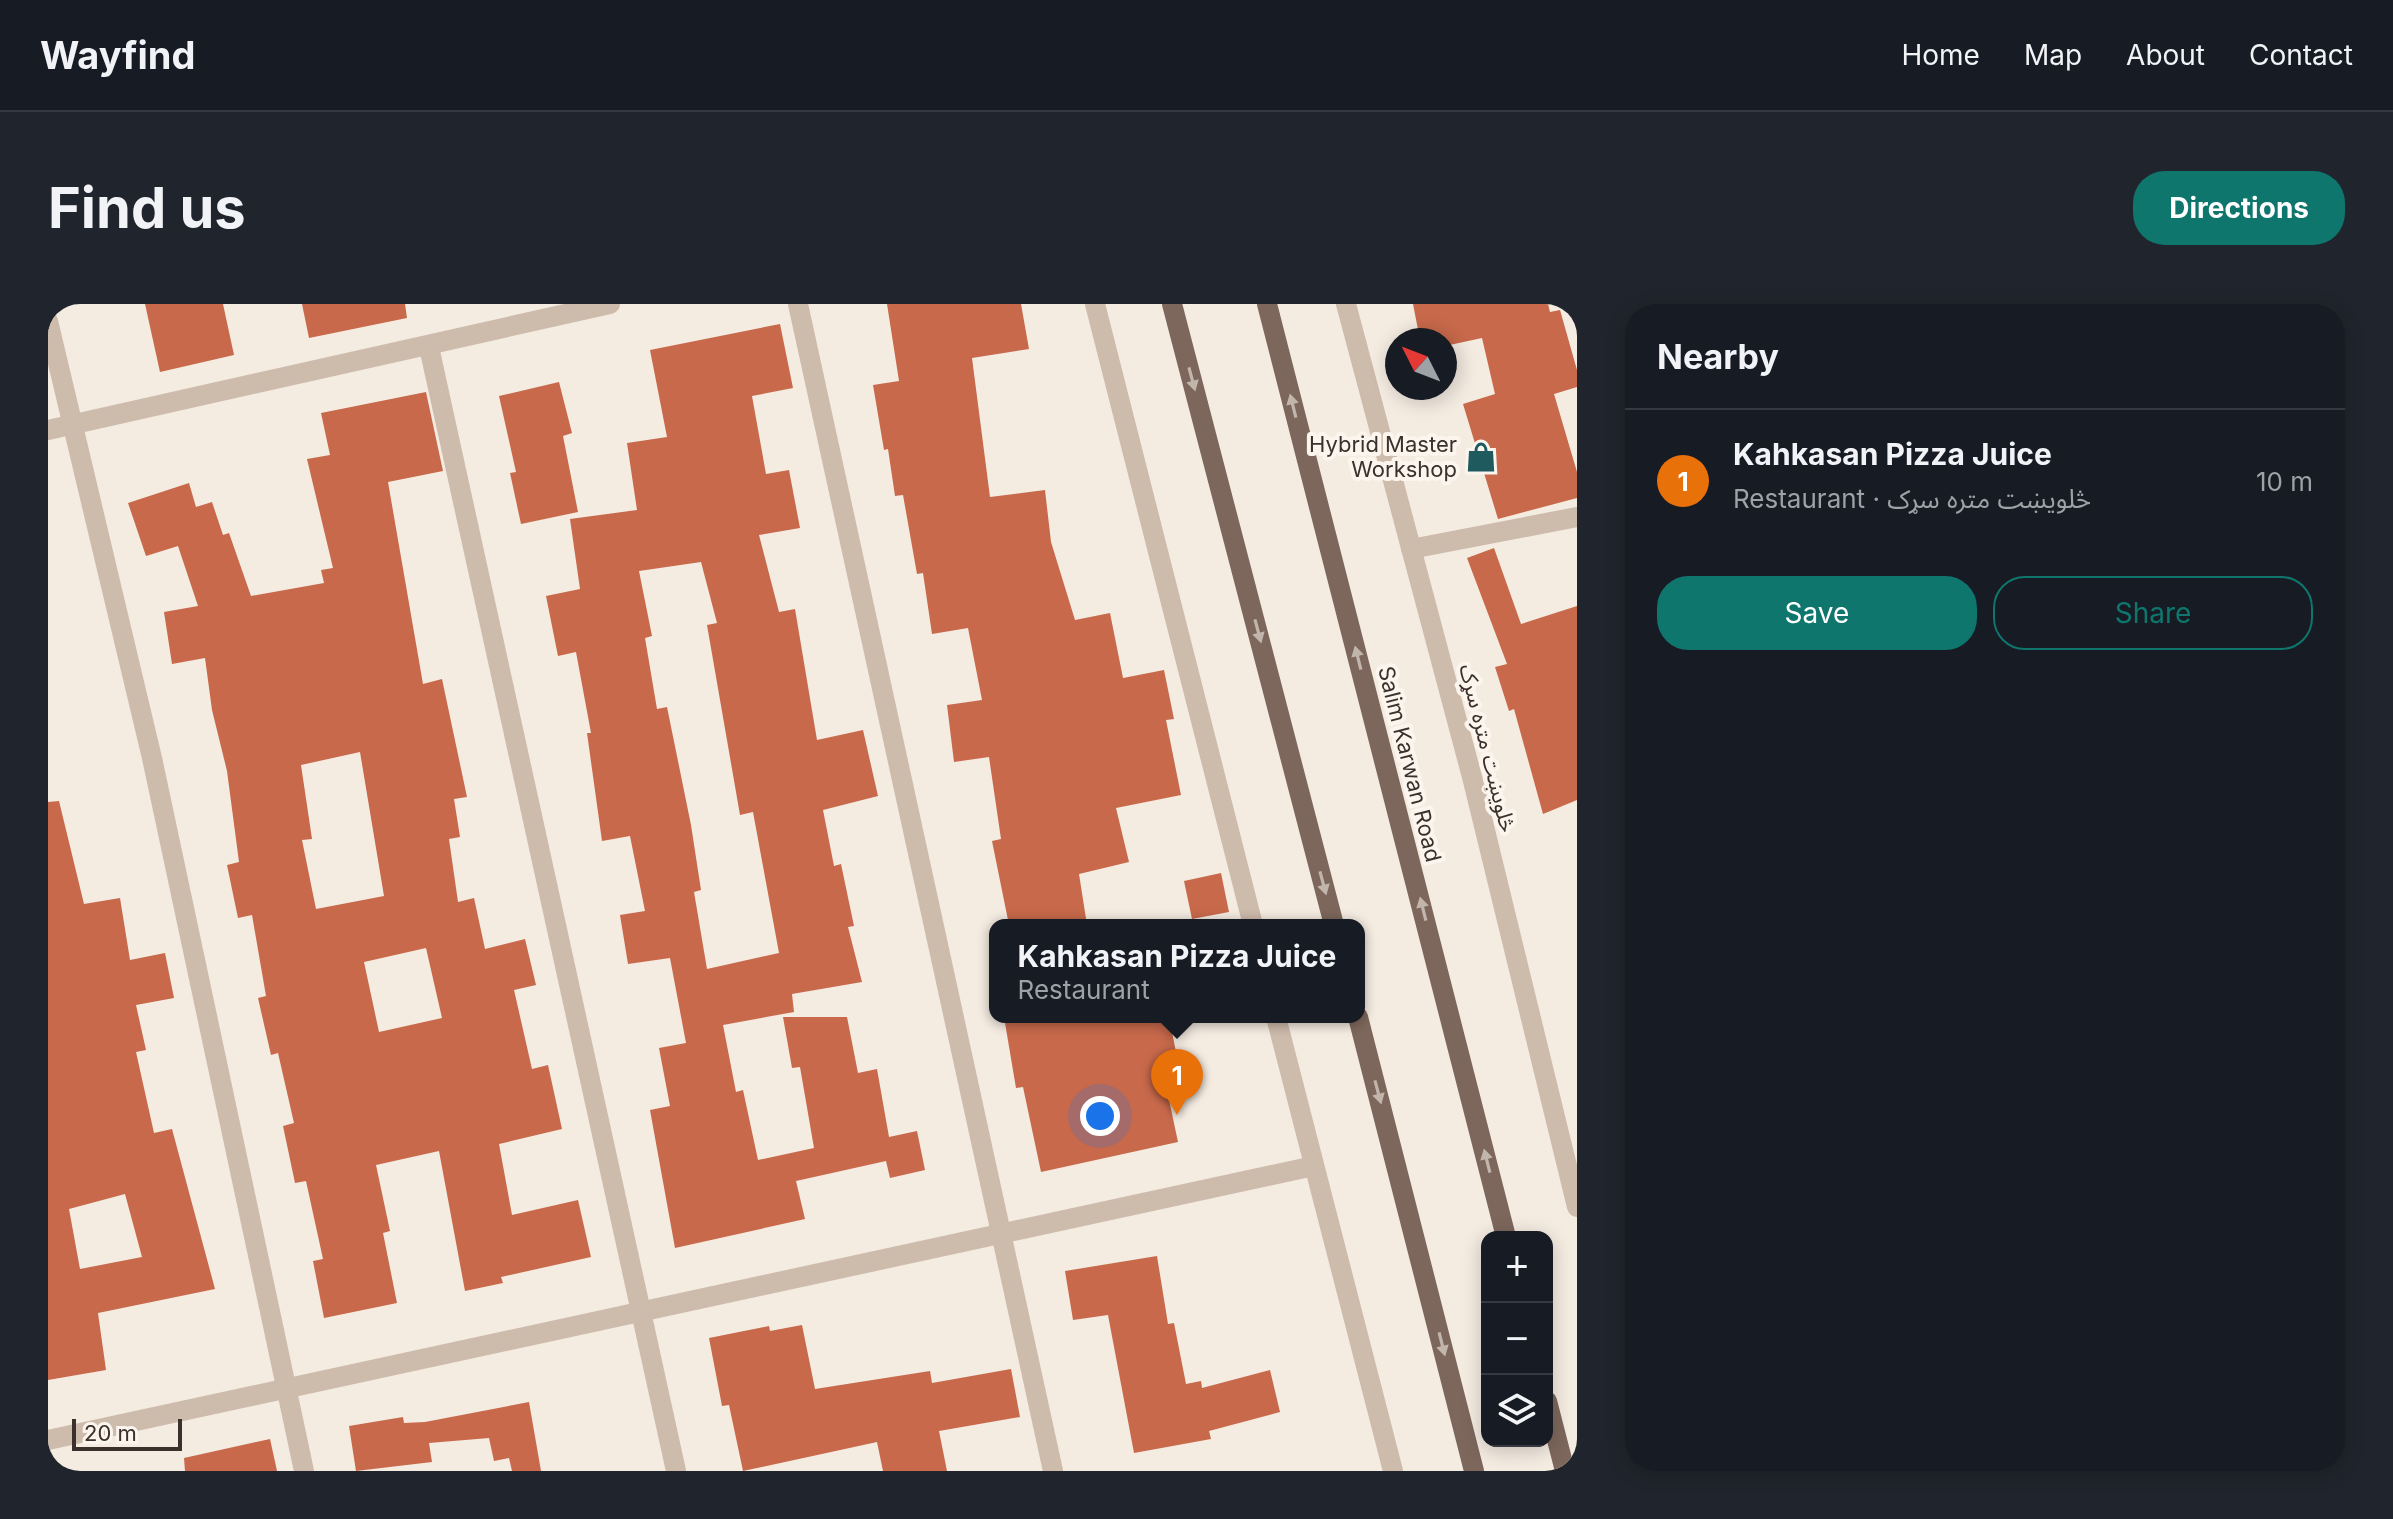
<!DOCTYPE html>
<html lang="en">
<head>
<meta charset="utf-8">
<style>
  :root { --surface:#171b24; --page:#20242c; --text:#f1f3f6; --muted:#9ea1a6; --line:#363941; --accent:#0f766e }
  body { margin:0; font-family:Inter,"Noto Sans Arabic",sans-serif; background:var(--page); color:var(--text) }
  .controls { position:absolute; right:24px; bottom:24px; display:grid; overflow:hidden; border-radius:16px; box-shadow:0 4px 20px #0003 }
  .controls button { width:72px; height:72px; display:grid; place-items:center; padding:0; border:0; border-bottom:2px solid var(--line); background:var(--surface); color:var(--text); font:40px sans-serif }
  .compass { position:absolute; left:1337px; top:24px; width:72px; height:72px; border-radius:50%; background:var(--surface); box-shadow:0 4px 20px #0003; rotate:312deg }
  .scale { position:absolute; left:24px; bottom:20px; width:110px; box-sizing:border-box; padding-left:8px; border:4px solid #3b302b; border-top:0; font-size:22px; line-height:28px; white-space:nowrap; color:#3b302b; -webkit-text-stroke:6px #fbf5ee; paint-order:stroke }
  .you { position:absolute; left:1052px; top:812px; width:28px; height:28px; margin:-20px; border:6px solid #fff; border-radius:50%; background:#1a73e8; box-shadow:0 0 0 12px #1a73e833 }
  .badge { display:grid; place-items:center; width:52px; height:52px; border-radius:50%; background:var(--accent); color:#fff; font-size:26px; font-weight:700 }
  .pin { position:absolute; translate:-50% -66px; filter:drop-shadow(0 2px 4px #0008) }
  .pin::after { content:''; position:absolute; top:42px; width:28px; height:24px; background:inherit; clip-path:polygon(0 0,100% 0,50% 100%) }
  .popup { position:absolute; left:941px; top:615px; width:376px; height:104px; box-sizing:border-box; display:grid; place-content:center; border-radius:16px; background:var(--surface); filter:drop-shadow(0 2px 6px #0005); font-size:26px; white-space:nowrap; color:var(--muted) }
  .popup b { font-size:30px; color:var(--text) }
  .popup::after { content:''; position:absolute; left:50%; top:100%; margin-left:-16px; border:16px solid transparent; border-top-color:var(--surface) }
  .list { margin:0; padding:0; list-style:none }
  h2 { display:flex; justify-content:space-between; align-items:center; height:104px; margin:0; padding:0 32px; font-size:34px }
  h2 small { font-size:26px; font-weight:400; color:var(--muted) }
  .list li { display:grid; grid-template-columns:52px 1fr auto; gap:24px; align-items:center; box-sizing:border-box; height:144px; padding:0 32px; border-top:2px solid var(--line) }
  .list b { display:block; font-size:30px; white-space:nowrap }
  .list p { margin:0; font-size:26px; white-space:nowrap; color:var(--muted) }
  .list em { font-size:26px; font-style:normal; color:var(--muted) }
  .actions { display:flex; gap:16px; padding:24px 32px }
  .actions a { flex:1; padding:18px 0; border:2px solid var(--accent); border-radius:32px; text-align:center; font-size:28px; color:var(--accent) }
  .actions .main { background:var(--accent); color:#fff }
  .icon { flex:none; width:44px; height:44px; fill:none; stroke:currentColor; stroke-width:2; stroke-linecap:round; stroke-linejoin:round }
  .map { position:relative; flex:none; width:1529px; height:1167px; overflow:hidden; border-radius:32px }
  header { display:flex; align-items:center; gap:48px; box-sizing:border-box; height:112px; padding:0 40px; background:var(--surface); border-bottom:2px solid var(--line) }
  header strong { font-size:38px }
  nav { display:flex; gap:44px; margin-inline-start:auto; font-size:28px }
  .intro { display:flex; align-items:center; justify-content:space-between; box-sizing:border-box; height:192px; padding:0 48px }
  h1 { margin:0; font-size:56px }
  .button { padding:20px 36px; border-radius:32px; background:var(--accent); color:#fff; font-size:28px; font-weight:700 }
  main { display:flex; gap:48px; padding:0 48px }
  aside { flex:1; background:var(--surface); border-radius:32px; box-shadow:0 4px 20px #0003 }
  .map>svg:first-child { display:block }
  .building { fill:#c8694b; fill-rule:evenodd }
  .lines { fill:none; stroke-linecap:round; stroke-linejoin:round }
  .minor { stroke:#cdbbac; stroke-width:20 }
  .tertiary { stroke:#cdbbac; stroke-width:20 }
  .primary { stroke:#7d675c; stroke-width:20 }
  .oneway { fill:#c2b5ac }
  .labels { text-anchor:middle; stroke-width:8; stroke-linejoin:round; paint-order:stroke }
  .poi-label { font-size:22px; fill:#3b302b; stroke:#fbf5ee; text-anchor:end }
  .street-label { font-size:22px; fill:#3b302b; stroke:#fbf5ee }
</style>
</head>
<body>
<header>
<strong>Wayfind</strong>
<nav><a>Home</a><a>Map</a><a>About</a><a>Contact</a></nav>
</header>
<div class="intro"><h1>Find us</h1><a class="button">Directions</a></div>
<main>
<div class="map">
<svg width="1529" height="1167" viewBox="0 0 1529 1167">
  <rect width="100%" height="100%" fill="#f4ebe1"/>
  <!-- building -->
  <g class="building">
    <polygon points="97,0 175,0 186,51 112,68"/>
    <polygon points="254,0 357,0 359,14 261,34"/>
    <polygon points="839,0 973,0 981,45 924,54 942,193 997,186 1003,238 1027,316 1062,309 1075,374 1116,366 1126,415 1118,416 1133,491 1068,504 1081,558 1031,570 1039,621 961,621 944,537 953,535 941,453 906,458 899,401 934,396 920,324 884,330 875,269 869,270 855,191 847,192 840,145 836,146 825,81 851,77"/>
    <polygon points="1365,0 1500,0 1502,8 1512,6 1529,66 1529,83 1506,90 1529,168 1529,194 1450,215 1415,100 1447,90 1434,34 1397,42 1397,36 1372,36"/>
    <path d="M 732,20 L 745,84 L 704,92 L 718,170 L 741,166 L 752,224 L 711,231 L 731,308 L 747,305 L 769,436 L 815,426 L 830,492 L 775,506 L 786,562 L 793,560 L 806,622 L 800,623 L 814,678 L 744,690 L 746,708 L 675,721 L 688,788 L 695,786 L 710,856 L 766,844 L 752,763 L 744,764 L 735,713 L 799,713 L 810,769 L 829,765 L 841,833 L 869,827 L 877,866 L 842,874 L 838,857 L 748,877 L 757,915 L 627,944 L 602,806 L 622,802 L 611,744 L 638,739 L 622,654 L 580,660 L 572,611 L 597,607 L 582,532 L 554,537 L 539,429 L 543,429 L 528,348 L 510,352 L 498,292 L 532,285 L 522,215 L 589,206 L 579,139 L 619,133 L 602,46 ZM 653,258 L 669,319 L 659,321 L 692,511 L 705,508 L 731,649 L 659,665 L 646,588 L 653,586 L 643,521 L 619,403 L 609,405 L 597,334 L 604,332 L 591,267 Z"/>
    <polygon points="511,78 524,129 515,132 530,208 473,220 462,169 468,168 451,92"/>
    <path d="M 378,88 L 395,167 L 340,178 L 375,380 L 394,375 L 419,493 L 406,495 L 412,533 L 401,535 L 410,598 L 426,594 L 437,645 L 477,635 L 488,681 L 466,686 L 484,765 L 500,761 L 514,825 L 451,840 L 464,911 L 530,896 L 543,953 L 453,973 L 455,979 L 417,987 L 391,847 L 328,861 L 342,927 L 335,929 L 349,999 L 276,1014 L 265,957 L 275,955 L 258,877 L 247,879 L 235,822 L 246,819 L 230,749 L 223,751 L 210,694 L 218,692 L 204,611 L 190,614 L 179,561 L 191,558 L 179,467 L 164,406 L 157,354 L 124,360 L 116,308 L 150,302 L 130,242 L 98,252 L 80,199 L 141,179 L 148,203 L 164,198 L 175,231 L 181,229 L 203,292 L 276,279 L 273,266 L 285,264 L 259,155 L 282,151 L 273,109 ZM 312,448 L 336,592 L 268,605 L 254,536 L 264,535 L 253,461 ZM 378,644 L 394,714 L 331,728 L 316,658 Z"/>
    <polygon points="1446,244 1473,320 1529,302 1529,496 1495,510 1466,405 1461,407 1447,363 1459,360 1419,254"/>
    <path d="M 11,497 L 36,600 L 72,594 L 82,656 L 117,649 L 126,694 L 88,701 L 98,746 L 88,748 L 106,829 L 124,825 L 167,985 L 50,1009 L 58,1066 L 0,1076 L 0,498 ZM 77,890 L 94,953 L 32,965 L 21,905 Z"/>
    <polygon points="1173,569 1181,608 1144,615 1136,577"/>
    <polygon points="956,713 1121,713 1136,788 1120,791 1130,838 993,868 975,783 968,784"/>
    <polygon points="1109,952 1120,1020 1126,1019 1138,1080 1153,1077 1154,1084 1222,1066 1232,1108 1161,1127 1163,1135 1086,1149 1060,1011 1025,1016 1017,967"/>
    <polygon points="754,1021 767,1085 882,1067 884,1079 963,1065 972,1113 891,1127 899,1167 835,1167 829,1138 695,1167 681,1101 674,1102 661,1034 721,1022 722,1027"/>
    <polygon points="481,1098 493,1167 464,1167 461,1154 446,1157 441,1134 381,1139 384,1158 308,1167 301,1122 355,1113 356,1119 377,1118"/>
    <polygon points="222,1135 229,1167 137,1167 136,1154"/>
  </g>
  <g class="lines">
    <!-- minor -->
    <g class="minor">
      <polyline points="750,0 1005,1167"/>
      <polyline points="0,17 104,454 256,1167"/>
      <polyline points="381,43 628,1167"/>
      <polyline points="0,126 562,0"/>
      <polyline points="1363,245 1529,213"/>
      <polyline points="0,1136 1266,862"/>
    </g>
    <!-- tertiary -->
    <g class="tertiary">
      <polyline points="1047,0 1205,621"/>
      <polyline points="1298,0 1424,473 1529,903"/>
      <polyline points="1228,713 1345,1167"/>
    </g>
    <!-- primary -->
    <g class="primary">
      <polyline points="1124,0 1286,621"/>
      <polyline points="1219,0 1458,933"/>
      <polyline points="1310,713 1426,1167"/>
      <polyline points="1499,1097 1517,1167"/>
    </g>
  </g>
  <!-- one-way arrows -->
  <defs><path id="oneway-solid" d="M-6-.8H1V-3.2L6.5 0L1 3.2V.8H-6Z" transform="scale(2)"/></defs>
  <g class="oneway">
    <use href="#oneway-solid" transform="translate(1144 75) rotate(75)"/>
    <use href="#oneway-solid" transform="translate(1245 102) rotate(-104)"/>
    <use href="#oneway-solid" transform="translate(1210 327) rotate(75)"/>
    <use href="#oneway-solid" transform="translate(1310 354) rotate(-104)"/>
    <use href="#oneway-solid" transform="translate(1275 579) rotate(75)"/>
    <use href="#oneway-solid" transform="translate(1375 605) rotate(-104)"/>
    <use href="#oneway-solid" transform="translate(1330 788) rotate(75)"/>
    <use href="#oneway-solid" transform="translate(1439 857) rotate(-104)"/>
    <use href="#oneway-solid" transform="translate(1394 1040) rotate(76)"/>
  </g>
  <!-- icons -->
  <defs>
    <g id="shop-bare" transform="scale(2.4)"><path d="M-5-2.5h2.3a2.7 3.5 0 0 1 5.4 0H5L5.5 6h-11ZM-1.5-2.5h3a1.5 2.3 0 0 0-3 0Z" fill="#1f5a5e" stroke="#fbf5ee" stroke-width="2.5" paint-order="stroke"/></g>
  </defs>
  <g fill-rule="evenodd">
    <use href="#shop-bare" x="1433" y="153"/>
  </g>
  <g class="labels">
    <!-- poi labels -->
    <g class="poi-label">
      <text x="1409" y="148">Hybrid Master<tspan x="1409" dy="25">Workshop</tspan></text>
    </g>
    <!-- street labels -->
    <g class="street-label">
      <text transform="translate(1440 444) rotate(76)" y="8">څلویښت متره سړک</text>
      <text transform="translate(1362 460) rotate(76)" y="8">Salim Karwan Road</text>
    </g>
  </g>
</svg>
<div class="controls">
<button>+</button>
<button>−</button>
<button><svg class="icon" aria-label="layers" viewBox="0 0 24 24"><path d="M12 4l9 5-9 5-9-5zM3 14l9 5 9-5"/></svg></button>
</div>
<svg class="compass" viewBox="-18 -18 36 36"><path d="M0-13l5 13h-10z" fill="#e53935"/><path d="M0 13l5-13h-10z" fill="#9ea1a6"/></svg>
<div class="scale">20 m</div>
<div class="you"></div>
<div class="pin badge" style="left:1129px;top:811px;background:#e8710a">1</div>
<div class="popup"><b>Kahkasan Pizza Juice</b>Restaurant</div>
</div>
<aside>
<h2>Nearby<small></small></h2>
<ul class="list">
<li><span class="badge" style="background:#e8710a">1</span><div><b>Kahkasan Pizza Juice</b><p>Restaurant · څلویښت متره سړک</p></div><em>10 m</em></li>
</ul>
<div class="actions"><a class="main">Save</a><a>Share</a></div>
</aside>
</main>
</body>
</html>
